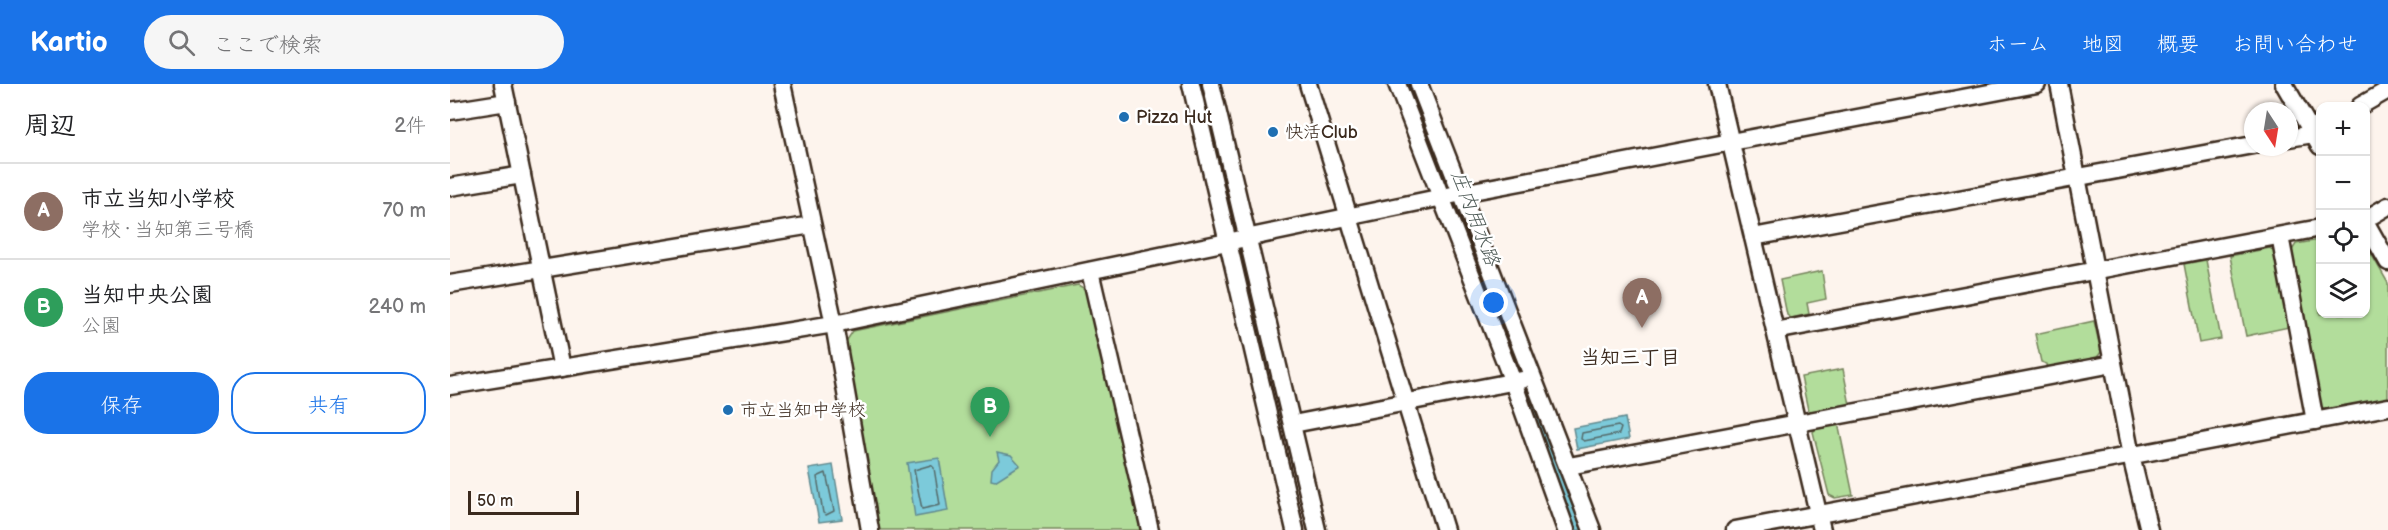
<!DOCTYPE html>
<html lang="ja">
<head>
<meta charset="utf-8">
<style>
  :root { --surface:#fff; --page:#f6f6f6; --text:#202124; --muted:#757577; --line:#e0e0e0; --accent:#1a73e8 }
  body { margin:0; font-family:"Balsamiq Sans","Klee One",sans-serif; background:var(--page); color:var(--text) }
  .controls { position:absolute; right:18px; top:18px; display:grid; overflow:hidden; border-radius:12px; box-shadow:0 2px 4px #0004 }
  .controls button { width:54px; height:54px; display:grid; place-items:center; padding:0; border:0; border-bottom:2px solid var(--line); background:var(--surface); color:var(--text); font:30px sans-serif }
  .compass { position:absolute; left:1794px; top:18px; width:54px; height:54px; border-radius:50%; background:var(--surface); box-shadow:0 2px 4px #0004; rotate:168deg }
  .scale { position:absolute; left:18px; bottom:15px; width:111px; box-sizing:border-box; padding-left:6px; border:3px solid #3b2a1e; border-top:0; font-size:16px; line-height:21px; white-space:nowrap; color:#3b2a1e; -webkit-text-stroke:4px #fff; paint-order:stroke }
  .you { position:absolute; left:1044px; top:219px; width:21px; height:21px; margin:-15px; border:4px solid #fff; border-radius:50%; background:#1a73e8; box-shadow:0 0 0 9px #1a73e833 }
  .badge { display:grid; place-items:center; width:39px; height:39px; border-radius:50%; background:var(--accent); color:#fff; font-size:20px; font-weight:700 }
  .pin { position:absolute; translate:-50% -50px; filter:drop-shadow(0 2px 3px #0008) }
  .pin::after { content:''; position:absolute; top:32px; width:21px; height:18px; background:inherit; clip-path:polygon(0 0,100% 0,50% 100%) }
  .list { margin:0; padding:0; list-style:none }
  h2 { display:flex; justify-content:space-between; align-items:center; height:78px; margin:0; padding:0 24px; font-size:26px }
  h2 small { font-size:20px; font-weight:400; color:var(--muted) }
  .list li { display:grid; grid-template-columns:39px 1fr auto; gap:18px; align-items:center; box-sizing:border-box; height:96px; padding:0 24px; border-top:2px solid var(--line) }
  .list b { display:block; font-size:22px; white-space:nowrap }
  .list p { margin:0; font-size:20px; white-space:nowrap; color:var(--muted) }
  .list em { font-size:20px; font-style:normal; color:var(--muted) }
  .actions { display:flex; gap:12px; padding:18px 24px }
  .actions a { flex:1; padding:14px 0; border:2px solid var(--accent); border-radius:24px; text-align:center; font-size:21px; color:var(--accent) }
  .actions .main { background:var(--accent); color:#fff }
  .icon { flex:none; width:33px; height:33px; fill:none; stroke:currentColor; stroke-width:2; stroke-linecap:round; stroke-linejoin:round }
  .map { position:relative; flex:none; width:1938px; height:446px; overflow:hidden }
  header { display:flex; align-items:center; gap:36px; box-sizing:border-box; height:84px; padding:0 30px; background:var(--accent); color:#fff }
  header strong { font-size:28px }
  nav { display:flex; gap:33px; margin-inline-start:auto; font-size:21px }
  .search { width:420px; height:54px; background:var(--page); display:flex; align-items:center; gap:15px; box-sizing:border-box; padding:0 21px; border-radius:33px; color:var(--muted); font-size:22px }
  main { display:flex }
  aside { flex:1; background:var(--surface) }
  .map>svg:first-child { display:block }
  .green { fill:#b2dd9b; stroke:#76845c; stroke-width:1.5 }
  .water { fill:#7ccada; stroke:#628a8f; stroke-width:1.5 }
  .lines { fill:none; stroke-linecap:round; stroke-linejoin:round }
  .shore { stroke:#556a69; stroke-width:1.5 }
  .minor-casing { stroke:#3b2a1e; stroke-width:21 }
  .minor { stroke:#fff; stroke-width:16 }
  .poi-dot { fill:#1f6fb2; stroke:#fff; stroke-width:2 }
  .labels { text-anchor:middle; stroke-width:5; stroke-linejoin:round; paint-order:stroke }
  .poi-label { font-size:18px; fill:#3b2a1e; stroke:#fff; text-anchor:start }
  .water-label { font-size:20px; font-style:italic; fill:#4e5a56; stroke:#fff }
  .neighbourhood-label { font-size:20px; font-weight:bold; fill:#3b2a1e; stroke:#fff }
</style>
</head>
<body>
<header>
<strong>Kartio</strong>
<div class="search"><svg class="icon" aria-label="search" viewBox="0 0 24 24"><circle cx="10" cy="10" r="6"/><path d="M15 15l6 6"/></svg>ここで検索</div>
<nav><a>ホーム</a><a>地図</a><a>概要</a><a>お問い合わせ</a></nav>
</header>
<main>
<aside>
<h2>周辺<small>2件</small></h2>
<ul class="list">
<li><span class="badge" style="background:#8d6e63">A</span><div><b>市立当知小学校</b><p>学校 · 当知第三号橋</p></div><em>70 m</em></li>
<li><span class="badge" style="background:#2e9e5b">B</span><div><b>当知中央公園</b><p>公園</p></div><em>240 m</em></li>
</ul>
<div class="actions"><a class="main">保存</a><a>共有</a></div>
</aside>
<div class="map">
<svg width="1938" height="446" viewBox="0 0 1938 446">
  <rect width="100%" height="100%" fill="#fdf4ed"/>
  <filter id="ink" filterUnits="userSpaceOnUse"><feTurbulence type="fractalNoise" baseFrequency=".0167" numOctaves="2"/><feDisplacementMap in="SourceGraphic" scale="12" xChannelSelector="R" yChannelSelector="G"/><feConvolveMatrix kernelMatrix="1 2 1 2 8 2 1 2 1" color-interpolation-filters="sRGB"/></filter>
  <g filter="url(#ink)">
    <!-- green -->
    <g class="green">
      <polygon points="1870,156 1870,230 1916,230 1916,161 1938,199 1938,314 1874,326 1870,323 1841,168 1846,160"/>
      <polygon points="1820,164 1824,168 1839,243 1796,252 1780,172"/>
      <polygon points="1756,176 1771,255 1749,259 1734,180"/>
      <polygon points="1372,187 1376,215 1357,219 1359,230 1341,234 1337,231 1330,196"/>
      <polygon points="628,201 635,205 691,446 427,446 395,259 403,247"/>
      <polygon points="1644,237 1651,268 1646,275 1598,285 1597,280 1591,278 1585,250"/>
      <polygon points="1393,285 1400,321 1362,328 1358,326 1351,293"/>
      <polygon points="1388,339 1403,411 1385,414 1379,411 1363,348 1367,343"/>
    </g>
    <!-- water -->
    <g class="water">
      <polygon points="956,0 963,0 1132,446 1125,446"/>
      <polygon points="1175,334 1179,355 1127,365 1123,344"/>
      <polygon points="547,368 561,371 570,381 545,397 541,396 542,385 549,376"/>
      <polygon points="489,374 498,427 465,433 457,379"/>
      <polygon points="383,381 392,435 369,438 359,385"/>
    </g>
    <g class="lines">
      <!-- shore -->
      <g class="shore">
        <polygon points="1168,342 1171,344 1169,350 1134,357 1131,355 1132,349"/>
        <polygon points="481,381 484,384 490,421 472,425 464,386"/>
        <polygon points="376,389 384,427 376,431 373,429 367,393"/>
      </g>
      <!-- minor casing -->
      <g class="minor-casing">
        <g id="minor">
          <polyline points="53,0 112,284"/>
          <polyline points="332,0 384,240 420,446"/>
          <polyline points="741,0 845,446"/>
          <polyline points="761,0 867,446"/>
          <polyline points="858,0 995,446"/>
          <polyline points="947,0 1063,298 1116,446"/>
          <polyline points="969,0 1142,446"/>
          <polyline points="1267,0 1372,446"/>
          <polyline points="1609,0 1681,372 1699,446"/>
          <polyline points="1834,0 1870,62"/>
          <polyline points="1910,22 1938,6"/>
          <polyline points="0,27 57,18"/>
          <polyline points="1839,54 1863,50 1870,46"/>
          <polyline points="0,103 72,91"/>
          <polyline points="1916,135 1938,122"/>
          <polyline points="1916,139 1938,178"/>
          <polyline points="1830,152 1865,337"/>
          <polyline points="1303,153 1803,61"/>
          <polyline points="640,187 700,446"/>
          <polyline points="0,200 362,141"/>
          <polyline points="1325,247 1870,144"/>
          <polyline points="0,302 384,240 1012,109 1587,0"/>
          <polyline points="843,340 1072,296"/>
          <polyline points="1119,382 1663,280"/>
          <polyline points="1285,446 1938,323"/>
        </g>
      </g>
      <!-- minor -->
      <use href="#minor" class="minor"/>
    </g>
  </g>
  <!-- markers -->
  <g class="poi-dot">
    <circle cx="674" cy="33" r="6"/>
    <circle cx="823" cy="48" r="6"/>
    <circle cx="278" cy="326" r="6"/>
  </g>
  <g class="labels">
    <!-- poi labels -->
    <g class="poi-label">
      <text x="686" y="39">Pizza Hut</text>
      <text x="835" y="54">快活Club</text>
      <text x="290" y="332">市立当知中学校</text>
    </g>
    <!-- water labels -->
    <g class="water-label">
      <text transform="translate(1026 134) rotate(69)" y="7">庄内用水路</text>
    </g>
    <!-- neighbourhood labels -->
    <g class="neighbourhood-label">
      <text x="1180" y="280">当知三丁目</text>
    </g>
  </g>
</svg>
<div class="controls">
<button>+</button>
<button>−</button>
<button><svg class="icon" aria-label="locate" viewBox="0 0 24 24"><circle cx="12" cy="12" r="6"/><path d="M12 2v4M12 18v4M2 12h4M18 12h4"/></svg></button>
<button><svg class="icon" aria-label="layers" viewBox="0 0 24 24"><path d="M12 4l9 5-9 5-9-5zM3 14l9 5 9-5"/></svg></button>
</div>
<svg class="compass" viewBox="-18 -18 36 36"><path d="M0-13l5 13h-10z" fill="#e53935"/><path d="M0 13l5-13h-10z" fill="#757577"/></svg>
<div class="scale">50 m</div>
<div class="you"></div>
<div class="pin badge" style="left:1192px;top:244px;background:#8d6e63">A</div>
<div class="pin badge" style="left:540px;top:353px;background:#2e9e5b">B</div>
</div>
</main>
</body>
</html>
